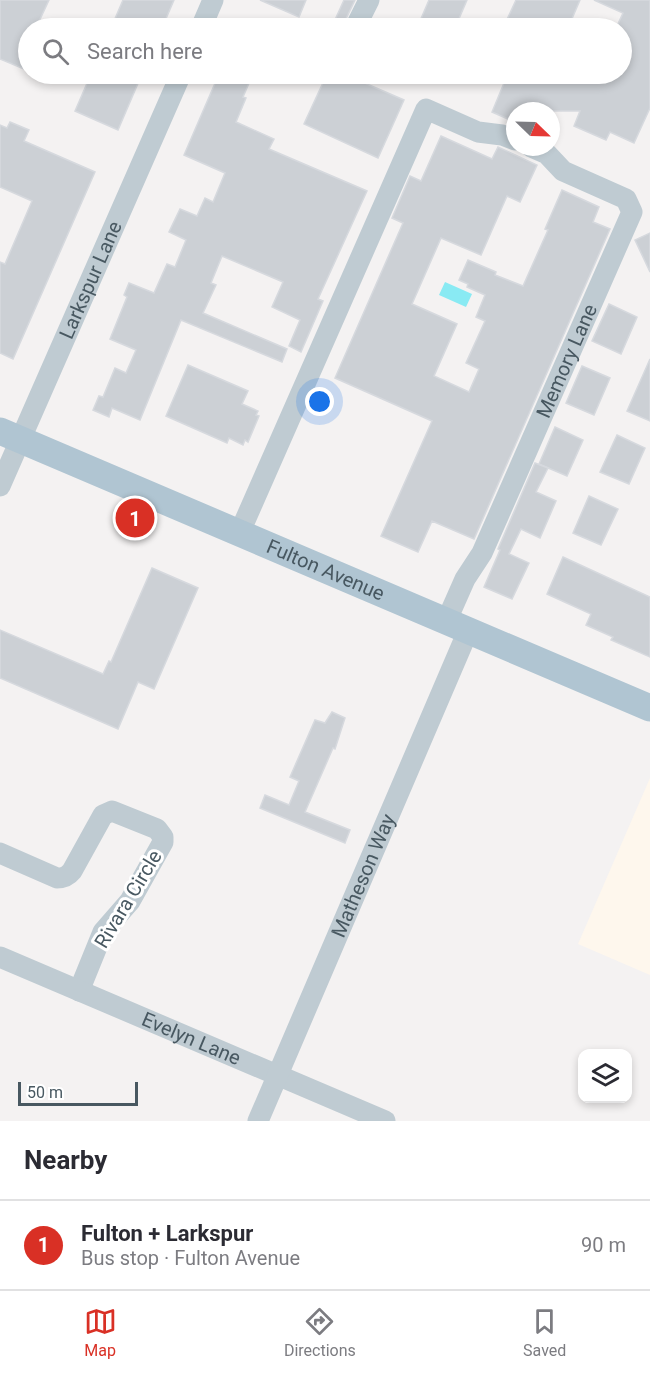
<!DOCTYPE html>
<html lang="en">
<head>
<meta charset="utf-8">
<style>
  :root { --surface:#fff; --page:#f2f2f3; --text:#2b2b33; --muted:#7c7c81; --line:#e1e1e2; --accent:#d93025 }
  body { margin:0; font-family:Roboto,sans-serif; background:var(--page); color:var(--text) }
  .controls { position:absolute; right:18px; bottom:18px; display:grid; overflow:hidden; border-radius:12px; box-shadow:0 3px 9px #0003 }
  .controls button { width:54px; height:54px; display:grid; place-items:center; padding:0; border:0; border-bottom:2px solid var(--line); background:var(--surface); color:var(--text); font:30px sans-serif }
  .compass { position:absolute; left:506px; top:102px; width:54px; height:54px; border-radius:50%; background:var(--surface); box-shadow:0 3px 9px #0003; rotate:113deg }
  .scale { position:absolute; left:18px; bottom:15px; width:120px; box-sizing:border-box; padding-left:6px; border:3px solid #485861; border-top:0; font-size:16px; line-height:21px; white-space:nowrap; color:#485861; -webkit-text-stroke:4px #fff; paint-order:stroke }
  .you { position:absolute; left:320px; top:402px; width:21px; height:21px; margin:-15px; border:4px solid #fff; border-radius:50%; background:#1a73e8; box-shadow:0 0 0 9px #1a73e833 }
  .badge { display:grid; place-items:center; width:39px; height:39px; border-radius:50%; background:var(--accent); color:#fff; font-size:20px; font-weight:700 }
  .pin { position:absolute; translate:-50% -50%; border:3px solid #fff; box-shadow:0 2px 6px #0006 }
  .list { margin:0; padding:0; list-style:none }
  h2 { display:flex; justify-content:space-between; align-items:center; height:78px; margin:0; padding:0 24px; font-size:26px }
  h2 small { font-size:20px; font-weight:400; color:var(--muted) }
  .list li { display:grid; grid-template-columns:39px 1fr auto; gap:18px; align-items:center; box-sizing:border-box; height:90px; padding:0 24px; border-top:2px solid var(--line) }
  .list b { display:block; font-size:22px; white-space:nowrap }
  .list p { margin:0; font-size:20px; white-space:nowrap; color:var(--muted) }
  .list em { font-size:20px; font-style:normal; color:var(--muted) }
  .icon { flex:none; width:33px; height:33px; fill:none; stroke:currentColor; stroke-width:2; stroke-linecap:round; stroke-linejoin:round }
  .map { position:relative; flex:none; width:650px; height:1121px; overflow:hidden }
  .search { position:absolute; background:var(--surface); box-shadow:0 3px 9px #0003; left:18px; right:18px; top:18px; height:66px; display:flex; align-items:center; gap:15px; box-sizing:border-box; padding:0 21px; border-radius:33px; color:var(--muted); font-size:22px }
  .sheet { height:168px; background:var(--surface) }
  nav { display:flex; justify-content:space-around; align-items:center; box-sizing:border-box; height:84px; border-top:2px solid var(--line); background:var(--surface); font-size:16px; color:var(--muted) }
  nav a { display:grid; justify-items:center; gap:3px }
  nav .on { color:var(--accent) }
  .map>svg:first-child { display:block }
  .commercial { fill:#fef7ed }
  .water { fill:#89eaf3 }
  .building { fill:#ccd0d5; stroke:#d6d9de; stroke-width:1.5 }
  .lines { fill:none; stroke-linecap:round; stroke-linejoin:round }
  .minor { stroke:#bfcbd2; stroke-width:21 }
  .major { stroke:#b0c5d2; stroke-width:27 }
  .labels { text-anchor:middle; stroke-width:6; stroke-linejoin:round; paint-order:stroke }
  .street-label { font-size:20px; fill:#485861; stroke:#fff }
</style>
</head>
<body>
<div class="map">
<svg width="650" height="1121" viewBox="0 0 650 1121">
  <rect width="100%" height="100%" fill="#f4f2f2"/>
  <!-- commercial -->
  <polygon class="commercial" points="650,778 650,975 578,944"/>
  <!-- water -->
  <polygon class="water" points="445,282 472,294 466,307 439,295"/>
  <!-- building -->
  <g class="building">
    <polygon points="0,0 49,0 36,28 28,28 28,59 24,69 0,59"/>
    <polygon points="123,0 174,0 162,28 111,28"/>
    <polygon points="260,0 306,0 299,17"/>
    <polygon points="344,0 355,0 343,25 334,22"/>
    <polygon points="429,0 467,0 455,28 417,28"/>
    <polygon points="516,0 580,0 568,28 503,28"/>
    <polygon points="594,0 650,0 650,108 634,143 610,132 606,140 574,126 580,111 515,111 515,122 492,112 504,83 481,74 621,74 621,28 616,28 623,13"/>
    <polygon points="374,19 396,28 369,28"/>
    <polygon points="91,74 142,74 118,130 75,111"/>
    <polygon points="219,74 253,74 243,97 246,98 236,122 274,139 269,149 367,191 318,299 323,301 301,352 289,346 300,320 272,307 283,282 222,256 211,283 216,285 203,313 287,349 282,362 181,320 140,420 112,408 109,417 93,410 99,396 103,397 115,368 126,373 136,350 110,339 127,297 124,295 129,283 154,293 167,264 175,267 186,240 169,232 180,209 197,216 205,198 213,202 225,173 184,155"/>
    <polygon points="327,74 344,74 404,100 378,158 304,124"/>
    <polygon points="10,122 29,130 24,141 95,172 13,359 0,353 0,262 5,264 32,201 0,187 0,125 7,128"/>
    <polygon points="441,136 492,159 498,147 537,165 520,202 507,196 481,255 441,238 412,304 457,324 434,376 469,392 479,369 466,363 485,321 476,317 485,295 467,287 468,284 459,280 468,260 496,272 495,275 523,286 548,230 545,229 562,190 599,207 593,222 610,229 474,539 432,521 418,552 381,536 432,421 335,378 403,223 392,218 410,176 421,181"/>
    <polygon points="650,233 650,272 635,240"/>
    <polygon points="609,304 637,317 621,354 592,341"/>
    <polygon points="650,359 650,421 627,411"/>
    <polygon points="188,365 248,391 242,404 258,411 256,415 259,416 248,442 245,440 243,445 229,438 227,443 166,416"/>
    <polygon points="582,366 610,378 594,415 566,403"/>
    <polygon points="555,427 583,440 567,476 539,464"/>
    <polygon points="617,435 645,448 629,484 600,472"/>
    <polygon points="535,463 548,468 536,492 556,501 540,538 521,529 509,554 529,563 512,599 484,587 500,550 498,549"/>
    <polygon points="589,496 618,509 601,545 573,533"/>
    <polygon points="563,557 650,597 650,657 611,640 613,637 586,625 591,614 547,594"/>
    <polygon points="152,568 198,588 154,689 138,682 118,729 0,678 0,630 103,674 109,661 111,662"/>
    <polygon points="332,712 345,718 335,749 333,748 305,812 350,830 345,843 260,808 265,795 289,805 299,781 290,777 315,720 325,723"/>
  </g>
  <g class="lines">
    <!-- minor -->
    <g class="minor">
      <polyline points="201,28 213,0"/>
      <polyline points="355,28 369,0"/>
      <path id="s1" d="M 0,486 L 181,74"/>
      <polyline points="239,534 426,109 478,132 502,135 515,140"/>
      <path id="s2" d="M 446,622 L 465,579 L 482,553 L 632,212 L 626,199 L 563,171 L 547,154 L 531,147"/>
      <path d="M 0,853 L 57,878 C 64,878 68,876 72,871 L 103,815 L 112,811 L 157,829 L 163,837 L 163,842 L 130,901 L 103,932 L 79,991"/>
      <path id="s3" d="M 0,957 L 385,1121"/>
      <path id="s4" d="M 258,1121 L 468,631"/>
    </g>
    <!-- major -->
    <path class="major" id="s5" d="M 0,431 L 650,708"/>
  </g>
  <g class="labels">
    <!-- street labels -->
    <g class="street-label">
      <text dy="7" stroke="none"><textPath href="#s1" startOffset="225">Larkspur Lane</textPath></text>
      <text dy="7" stroke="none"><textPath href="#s2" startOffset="288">Memory Lane</textPath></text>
      <text dy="7" stroke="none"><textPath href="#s5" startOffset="354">Fulton Avenue</textPath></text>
      <text dy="7" stroke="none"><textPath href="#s4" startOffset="267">Matheson Way</textPath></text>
      <text transform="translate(128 899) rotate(-59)" y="7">Rivara Circle</text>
      <text dy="7" stroke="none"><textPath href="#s3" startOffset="208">Evelyn Lane</textPath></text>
    </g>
  </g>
</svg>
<div class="controls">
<button><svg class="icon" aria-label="layers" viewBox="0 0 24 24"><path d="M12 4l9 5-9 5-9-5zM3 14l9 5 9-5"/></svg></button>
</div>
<svg class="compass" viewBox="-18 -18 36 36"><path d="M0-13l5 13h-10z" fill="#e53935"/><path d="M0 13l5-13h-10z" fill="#7c7c81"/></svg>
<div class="scale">50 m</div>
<div class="you"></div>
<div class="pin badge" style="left:135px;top:518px">1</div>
<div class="search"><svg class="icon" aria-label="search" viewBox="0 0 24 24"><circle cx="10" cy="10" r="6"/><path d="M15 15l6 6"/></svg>Search here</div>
</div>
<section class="sheet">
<h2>Nearby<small></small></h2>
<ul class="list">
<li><span class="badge">1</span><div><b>Fulton + Larkspur</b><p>Bus stop · Fulton Avenue</p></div><em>90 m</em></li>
</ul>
</section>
<nav>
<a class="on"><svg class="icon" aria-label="map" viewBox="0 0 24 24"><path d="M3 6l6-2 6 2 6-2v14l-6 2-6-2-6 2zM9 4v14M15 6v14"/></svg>Map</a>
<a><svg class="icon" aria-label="directions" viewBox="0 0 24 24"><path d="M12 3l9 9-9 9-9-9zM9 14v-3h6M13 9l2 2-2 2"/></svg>Directions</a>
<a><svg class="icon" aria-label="saved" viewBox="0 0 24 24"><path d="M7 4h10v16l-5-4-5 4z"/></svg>Saved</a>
</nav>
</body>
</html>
